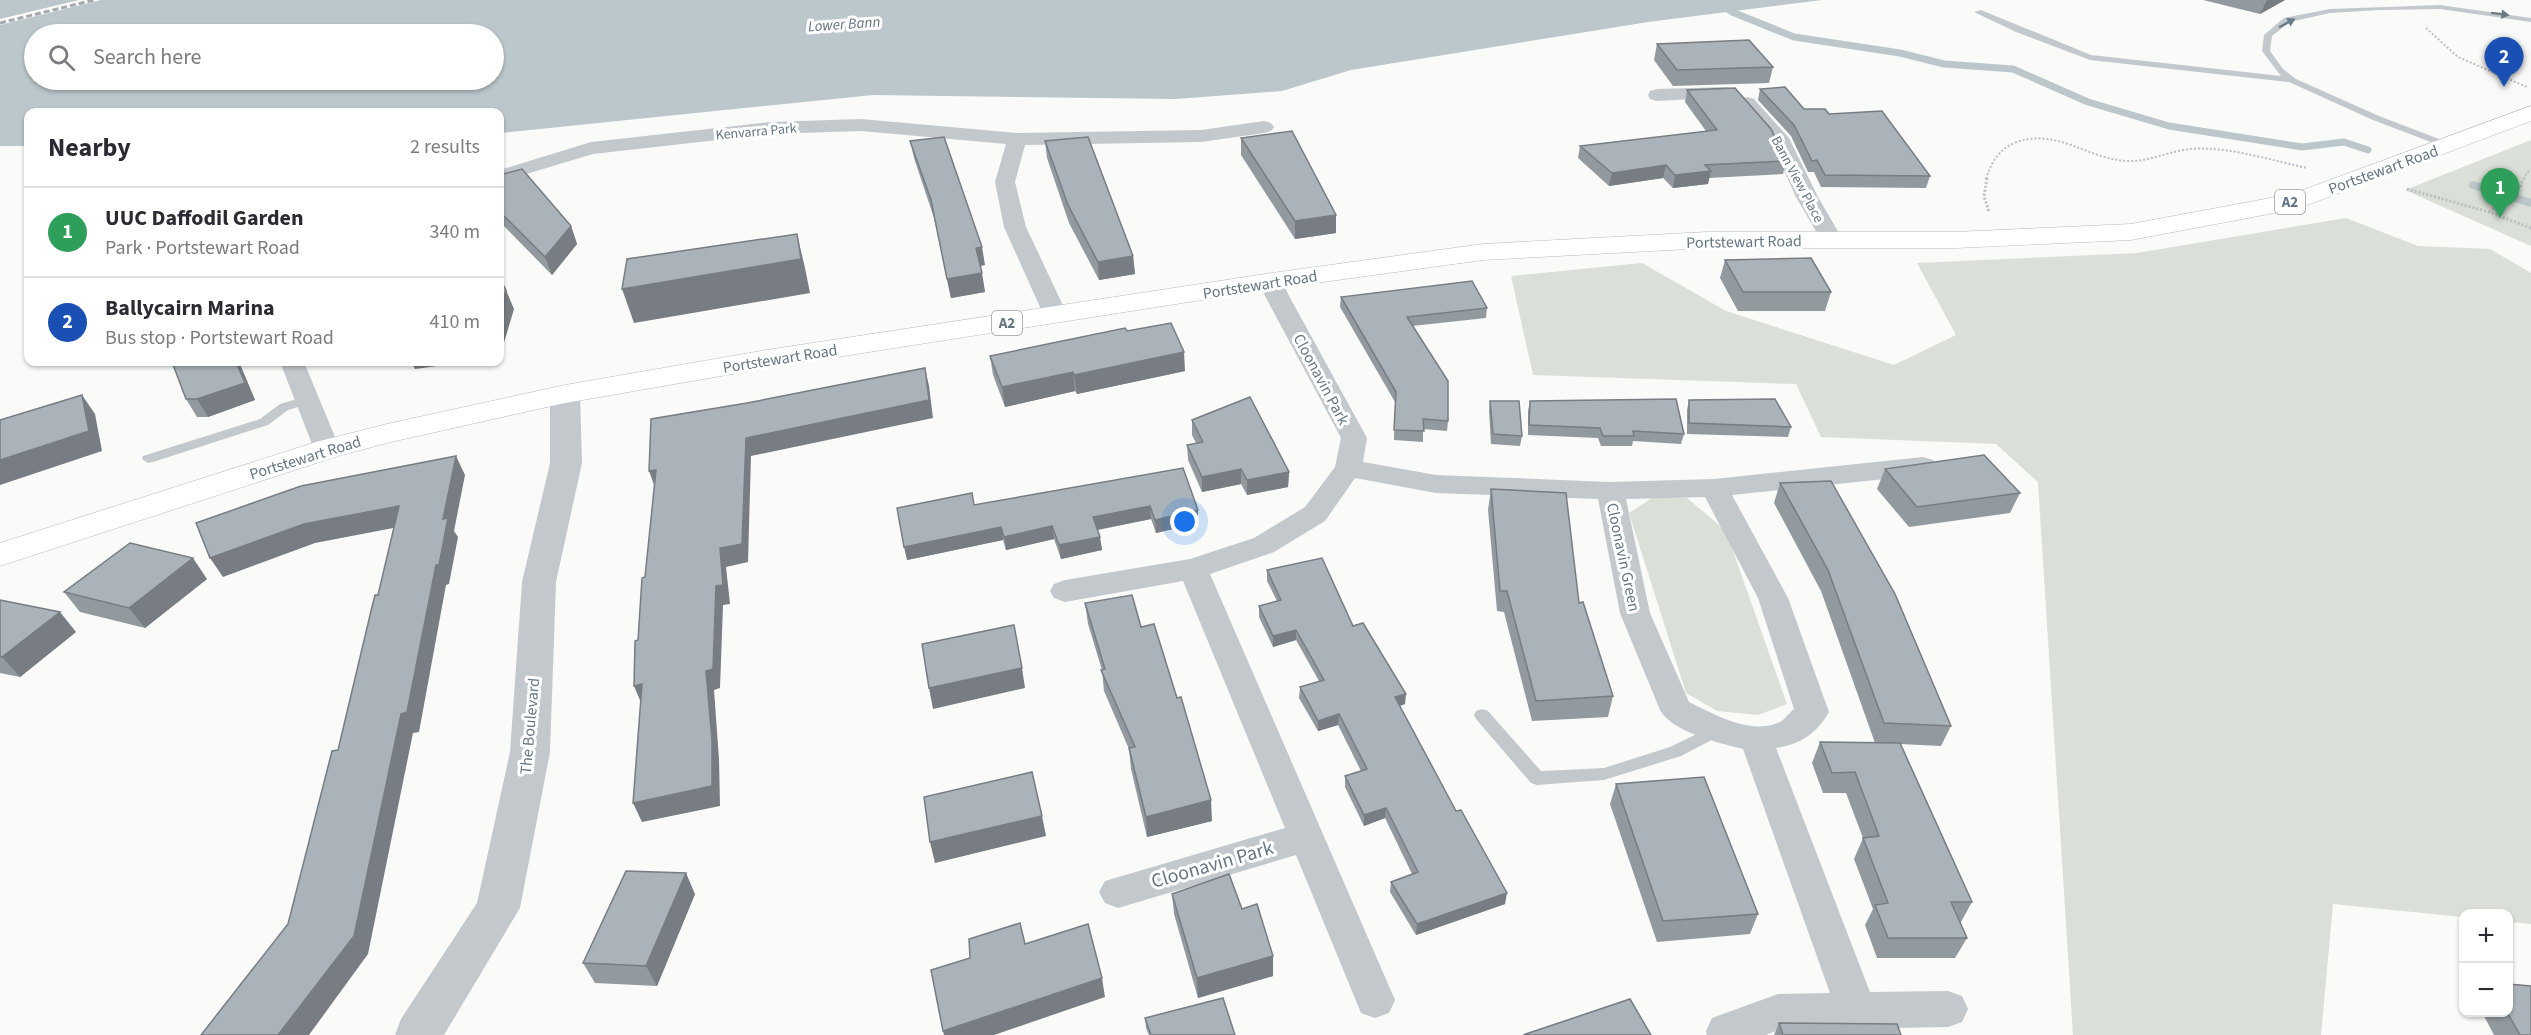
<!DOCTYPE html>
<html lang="en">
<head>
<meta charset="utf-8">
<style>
  :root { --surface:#fff; --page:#f2f2f3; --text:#2b2b33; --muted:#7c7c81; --line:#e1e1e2; --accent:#e4572e }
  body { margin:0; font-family:"Source Sans 3",sans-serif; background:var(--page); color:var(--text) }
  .controls { position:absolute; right:18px; bottom:18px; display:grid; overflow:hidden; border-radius:12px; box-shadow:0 2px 4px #0004 }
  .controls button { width:54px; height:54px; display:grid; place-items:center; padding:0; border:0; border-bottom:2px solid var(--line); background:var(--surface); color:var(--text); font:30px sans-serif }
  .you { position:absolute; left:1185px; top:522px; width:21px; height:21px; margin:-15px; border:4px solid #fff; border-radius:50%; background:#1a73e8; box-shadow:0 0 0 9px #1a73e833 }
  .badge { display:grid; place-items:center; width:39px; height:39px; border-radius:50%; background:var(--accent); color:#fff; font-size:20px; font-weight:700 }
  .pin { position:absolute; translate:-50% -50px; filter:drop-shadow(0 2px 3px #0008) }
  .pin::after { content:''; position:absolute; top:32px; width:21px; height:18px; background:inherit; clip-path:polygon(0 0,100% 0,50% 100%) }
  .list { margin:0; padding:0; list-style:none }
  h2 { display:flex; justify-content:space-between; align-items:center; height:78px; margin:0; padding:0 24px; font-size:26px }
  h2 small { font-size:20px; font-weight:400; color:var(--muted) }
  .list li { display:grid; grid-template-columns:39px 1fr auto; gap:18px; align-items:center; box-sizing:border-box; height:90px; padding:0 24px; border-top:2px solid var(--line) }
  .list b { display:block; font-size:22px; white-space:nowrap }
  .list p { margin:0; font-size:20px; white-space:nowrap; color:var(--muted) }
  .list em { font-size:20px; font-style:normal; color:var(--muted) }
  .icon { flex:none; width:33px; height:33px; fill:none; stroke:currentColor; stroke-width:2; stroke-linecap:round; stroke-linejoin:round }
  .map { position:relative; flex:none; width:2531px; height:1035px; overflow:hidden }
  .search { position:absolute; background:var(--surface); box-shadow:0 2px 4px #0004; left:24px; top:24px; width:480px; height:66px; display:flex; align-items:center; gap:15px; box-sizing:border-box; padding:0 21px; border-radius:33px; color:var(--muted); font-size:22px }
  .panel { position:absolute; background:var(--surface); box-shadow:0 2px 4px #0004; left:24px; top:108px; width:480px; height:258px; border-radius:12px }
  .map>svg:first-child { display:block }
  .green { fill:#dadfd7 }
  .water { fill:#bbc7cb; fill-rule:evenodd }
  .pier { fill:#fafaf8 }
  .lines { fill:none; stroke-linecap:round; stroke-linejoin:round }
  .stream-far1 { stroke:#bbc7cb; stroke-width:7 }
  .stream { stroke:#bbc7cb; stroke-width:8 }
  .primary-casing { stroke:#b5babe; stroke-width:1 }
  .path-far1 { stroke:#bbbfc2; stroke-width:2; stroke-dasharray:2 2; stroke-linecap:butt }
  .path { stroke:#bbbfc2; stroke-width:3; stroke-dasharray:2 2; stroke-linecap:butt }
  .service { fill:#c3c8cc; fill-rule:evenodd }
  .minor { fill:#c3c8cc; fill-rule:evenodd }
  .tertiary { fill:#c3c8cc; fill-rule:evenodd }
  .primary { fill:#fff; fill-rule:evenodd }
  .rail { stroke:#a2aab0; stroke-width:3; stroke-dasharray:6 3; stroke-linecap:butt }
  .wall { fill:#929a9f }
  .shaded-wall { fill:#777d82 }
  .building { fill:#aab3b9; stroke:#777d82; stroke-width:1.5 }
  .oneway { fill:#6a7a87 }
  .labels { text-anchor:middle; stroke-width:6; stroke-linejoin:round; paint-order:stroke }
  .far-street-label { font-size:14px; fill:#657683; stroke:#fff }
  .far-water-label { font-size:15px; font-style:italic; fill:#60757c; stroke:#fff }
  .shield { fill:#fff; stroke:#939fa8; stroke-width:1.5 }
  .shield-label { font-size:15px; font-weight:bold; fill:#657683 }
  .street-label { font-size:16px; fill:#657683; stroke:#fff }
  .near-street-label { font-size:20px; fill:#657683; stroke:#fff }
</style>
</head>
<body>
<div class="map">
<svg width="2531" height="1035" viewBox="0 0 2531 1035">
  <rect width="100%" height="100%" fill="#fafaf8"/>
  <!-- green -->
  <g class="green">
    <polygon points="2531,140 2531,246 2405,190"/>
    <polygon points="2346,218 2418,246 2490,249 2531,273 2531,924 2509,922 2508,914 2464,914 2463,917 2333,904 2321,1035 2073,1035 2038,482 1996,444 1821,437 1796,384 1533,375 1511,276 1642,263 1726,311 1894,365 1956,335 1917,263 2137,253"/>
    <polygon points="1655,496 1687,498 1726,531 1787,704 1758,715 1717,711 1686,693 1629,513"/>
  </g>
  <!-- water -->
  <path class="water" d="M 0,0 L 1822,0 L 1648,22 L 1351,70 L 1282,91 L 1176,99 L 873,95 L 500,133 L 500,112 L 28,112 L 28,146 L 0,146 ZM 34,34 L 494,34 L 494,80 L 34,80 Z"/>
  <!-- pier -->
  <polygon class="pier" points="79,0 101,0 0,25 0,19"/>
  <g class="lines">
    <!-- stream-far1 -->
    <polyline class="stream-far1" points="1715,0 1732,12 1794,37 1900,53 1944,64 2013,69 2088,102 2169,126 2302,147 2344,142 2368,150"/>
    <!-- stream -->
    <polyline class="stream" points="2473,185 2531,203"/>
    <!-- primary casing -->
    <g class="primary-casing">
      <polygon id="primary" points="2531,106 2531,121 2310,204 2274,213 2131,240 1955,248 1707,248 1483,260 1272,289 773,367 565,403 391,442 338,456 0,566 0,543 316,442 387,424 565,385 773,349 1272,273 1483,244 1707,232 1955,232 2131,224 2292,194"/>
    </g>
    <!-- path-far1 -->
    <g class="path-far1">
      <polyline points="2426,28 2458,57 2527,87"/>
      <path d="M 1986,179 C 1991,162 2000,148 2017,142 C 2057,128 2088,159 2127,161 C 2149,162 2169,151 2190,149 C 2229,146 2269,160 2307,168"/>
      <polyline points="2524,179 2527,172 2531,171"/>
    </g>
    <!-- path -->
    <g class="path">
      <polyline points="1987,178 1984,196 1989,212"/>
      <polyline points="2407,189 2489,212 2531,228"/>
      <polyline points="2489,212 2520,187 2524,178"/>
    </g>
    <!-- service -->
    <g class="service">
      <polygon points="2440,5 2531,18 2531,22 2440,9 2380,10 2330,13 2290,22 2272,36 2270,51 2283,69 2296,79 2379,116 2452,144 2454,146 2449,149 2373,120 2289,82 2090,60 2016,32 1974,12 1981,10 2091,55 2281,76 2262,51 2264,35 2284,18 2330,9"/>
      <polygon points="307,396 313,400 311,403 288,410 268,425 153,462 148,463 142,459 143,456 260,419 280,404"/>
      <polygon points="1482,709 1488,711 1541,771 1604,768 1670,747 1717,724 1723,726 1725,730 1723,734 1681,756 1604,780 1537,785 1531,783 1476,719 1474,715 1476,711"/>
    </g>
    <!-- minor -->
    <g class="minor">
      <polygon points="1726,87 1733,89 1735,93 1733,97 1657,101 1650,99 1648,95 1650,91 1657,89"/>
      <polygon points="1747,97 1754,99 1789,138 1818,197 1843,240 1840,245 1832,247 1824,245 1821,240 1796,197 1770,140 1738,103 1740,99"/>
      <polygon points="861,119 1017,133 1201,130 1264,121 1271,123 1274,127 1271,131 1264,133 1201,142 1025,145 1015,182 1026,227 1068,316 1064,321 1056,323 1048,321 1044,316 1004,227 995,182 1006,144 861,131 770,134 593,154 500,182 500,170 591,142 770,122"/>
      <path d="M 1272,274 L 1280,276 L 1288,294 L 1367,438 L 1363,462 L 1436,475 L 1610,482 L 1714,479 L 1923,457 L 1933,460 L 1937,466 L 1933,472 L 1923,475 L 1732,495 L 1788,598 L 1829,712 C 1816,734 1801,744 1776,748 L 1870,992 L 1948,991 L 1962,996 L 1968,1009 L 1962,1022 L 1948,1027 L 1778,1030 L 1766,1035 L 1707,1035 L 1706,1031 L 1712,1018 L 1778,994 L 1830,993 L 1743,749 C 1719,743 1672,732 1660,710 L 1620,613 L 1598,499 L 1436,493 L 1355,478 L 1325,521 L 1274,552 L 1210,574 L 1395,1000 L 1389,1013 L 1375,1018 L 1361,1013 L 1296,855 L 1118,908 L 1105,903 L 1099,892 L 1105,881 L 1285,828 L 1183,581 L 1065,602 L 1054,598 L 1050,591 L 1054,584 L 1065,580 L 1190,559 L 1254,538 L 1305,507 L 1335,467 L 1341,438 L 1264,294 L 1261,281 L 1264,276 ZM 1705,497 L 1758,598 L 1794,709 C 1790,712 1785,719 1780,722 C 1751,736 1714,714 1689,702 L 1650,613 L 1626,499 Z"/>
      <polygon points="280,362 304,362 340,449 337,455 327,457 317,455 314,449"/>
    </g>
    <!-- tertiary -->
    <polygon class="tertiary" points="565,385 575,388 580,394 582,463 556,582 550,752 520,908 444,1035 395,1035 401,1019 477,903 510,752 522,582 550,463 550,394 555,388"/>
    <!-- primary -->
    <use href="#primary" class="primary"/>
    <!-- rail -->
    <polyline class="rail" points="0,23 94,0"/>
  </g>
  <!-- wall -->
  <g class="wall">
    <polygon points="2203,0 2285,0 2260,14"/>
    <polygon points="1657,44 1773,67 1769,83 1673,86 1654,60"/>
    <polygon points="1760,89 1804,109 1829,114 1930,176 1926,188 1821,187 1814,172 1808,172 1791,136 1758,100"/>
    <polygon points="1687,90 1786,161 1783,174 1709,178 1708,184 1673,188 1663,178 1609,186 1578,158 1580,146 1706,131 1685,102"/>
    <polygon points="1241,138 1336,215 1336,233 1295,239 1241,155"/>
    <polygon points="910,141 985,265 980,266 985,292 951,298 934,218 914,158"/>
    <polygon points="1045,141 1133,256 1135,274 1099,280 1069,223 1047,158"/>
    <polygon points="500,175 571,226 577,244 552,275 500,222"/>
    <polygon points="1725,260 1831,292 1825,311 1738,311 1720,278"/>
    <polygon points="1341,297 1487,308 1486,318 1412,326 1448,421 1447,431 1423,429 1423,442 1394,440 1395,402 1340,307"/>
    <polygon points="1127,331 1185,371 1077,394 1075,391 1005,407 993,375 990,356"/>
    <polygon points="172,362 239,362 255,400 208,417 197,417 186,399"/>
    <polygon points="1689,400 1791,427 1788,437 1687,434 1687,410"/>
    <polygon points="1490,401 1522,436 1520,446 1491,444 1489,411"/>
    <polygon points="1530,401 1684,434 1681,444 1633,441 1632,446 1601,446 1598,438 1528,435 1528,411"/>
    <polygon points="1192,420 1289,472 1288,487 1247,495 1241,484 1202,492 1188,460 1187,445 1196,443 1192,435"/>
    <polygon points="1183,468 1198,510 1198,523 1156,533 1151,519 1098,530 1102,550 1061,559 1054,539 1006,550 1003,540 907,560 974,505"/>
    <polygon points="1885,469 2020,493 2010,513 1909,527 1877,489"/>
    <polygon points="1780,483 1951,726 1941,746 1900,744 1972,902 1961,922 1960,922 1967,938 1955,958 1877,958 1865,925 1873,909 1854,859 1863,838 1846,793 1823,793 1812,763 1820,742 1875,743 1821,591 1774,503"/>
    <polygon points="1491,489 1579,603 1613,696 1608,717 1532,721 1504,612 1497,611 1488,510"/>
    <polygon points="1267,570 1353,626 1405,704 1399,706 1505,904 1416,935 1390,892 1391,882 1412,874 1385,818 1364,826 1345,787 1345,776 1361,771 1338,725 1318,731 1299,698 1300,687 1319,681 1296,640 1273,647 1259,617 1259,606 1277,601 1267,581"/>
    <polygon points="207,579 145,628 80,612 64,592"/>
    <polygon points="0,600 76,632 20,677 0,673"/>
    <polygon points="1085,603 1141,627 1212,821 1147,837 1131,769 1129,749 1104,691 1102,670 1088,624"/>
    <polygon points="1616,784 1758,914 1750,934 1657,942 1610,804"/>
    <polygon points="695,894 657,986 595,983 583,963"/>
    <polygon points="1172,894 1242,909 1273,956 1273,976 1198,998 1174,914"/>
    <polygon points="2482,1012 2508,1012 2531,1035 2494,1035"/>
    <polygon points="1145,1018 1235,1035 1149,1035 1146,1028"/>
    <polygon points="1779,1023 1901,1035 1774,1035"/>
  </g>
  <!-- shaded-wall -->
  <g class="shaded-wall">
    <polygon points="2267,0 2285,0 2260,14"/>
    <polygon points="1666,165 1663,178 1609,186 1612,173"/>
    <polygon points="1711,171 1708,184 1673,188 1675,175"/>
    <polygon points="1336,215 1336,233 1295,239 1295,221"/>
    <polygon points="571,226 577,244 552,275 545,257"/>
    <polygon points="797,234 805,268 810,293 634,323 622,289"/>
    <polygon points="982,247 985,265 979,266 976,248"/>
    <polygon points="1133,256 1135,274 1099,280 1098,262"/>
    <polygon points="982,273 985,292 951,298 947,279"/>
    <polygon points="506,290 514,309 500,356 500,312"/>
    <polygon points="1184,352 1185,371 1077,394 1074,375"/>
    <polygon points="236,362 239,362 255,400 208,417 197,399"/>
    <polygon points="411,362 465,362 415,369"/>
    <polygon points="925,368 929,386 933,418 751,456 748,562 726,567 730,604 723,605 720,688 714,690 719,759 720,806 642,822 633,803 706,671 720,548 746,438"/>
    <polygon points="1073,372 1075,391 1005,407 1002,387"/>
    <polygon points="82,395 95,414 102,451 0,485 0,460"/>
    <polygon points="456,456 465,475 454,531 458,537 449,584 446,585 419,732 413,733 368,954 309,1035 278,1035 401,714 436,565 443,519"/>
    <polygon points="1241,469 1241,484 1202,492 1202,477"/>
    <polygon points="656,470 656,490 649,471"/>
    <polygon points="1289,472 1288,487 1247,495 1247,480"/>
    <polygon points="399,506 409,525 315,543 223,577 210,558 304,524"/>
    <polygon points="1150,506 1151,519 1095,530 1093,517"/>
    <polygon points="1198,510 1198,523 1156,533 1155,520"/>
    <polygon points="1052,526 1054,539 1006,550 1004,537"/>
    <polygon points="1001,527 1003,540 907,560 904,547"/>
    <polygon points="1100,537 1102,550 1061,559 1059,545"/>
    <polygon points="193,558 207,579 145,628 129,608"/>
    <polygon points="60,612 76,632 20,677 2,657"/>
    <polygon points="1296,630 1296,640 1273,647 1273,636"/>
    <polygon points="1022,668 1025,688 933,709 929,688"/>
    <polygon points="642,684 642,705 634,686"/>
    <polygon points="1406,694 1405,704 1394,708 1395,697"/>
    <polygon points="1339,714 1338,725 1318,731 1318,721"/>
    <polygon points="1211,800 1212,821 1147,837 1146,817"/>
    <polygon points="1386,808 1385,818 1364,826 1364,815"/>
    <polygon points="1042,816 1046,836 935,863 930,842"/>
    <polygon points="686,873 695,894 657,986 646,966"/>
    <polygon points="1507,893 1505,904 1416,935 1417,924"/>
    <polygon points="1273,956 1273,976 1198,998 1197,978"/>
    <polygon points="1102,978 1105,997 994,1035 944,1035 943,1031"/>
  </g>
  <!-- building -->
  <g class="building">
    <polygon points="1749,40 1773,67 1677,70 1657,44"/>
    <polygon points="1785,87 1804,109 1825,109 1829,114 1882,111 1930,176 1825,175 1817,160 1812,161 1794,125 1760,89"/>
    <polygon points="1735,88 1771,129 1786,161 1705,165 1711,171 1675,175 1666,165 1612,173 1580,146 1717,130 1687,90"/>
    <polygon points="1292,131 1336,215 1295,221 1241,138"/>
    <polygon points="944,137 982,247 976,248 982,273 947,279 931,200 910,141"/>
    <polygon points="1088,137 1133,256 1098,262 1068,205 1045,141"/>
    <polygon points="522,169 571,226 545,257 500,212 500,175"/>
    <polygon points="797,234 801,259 622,289 627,259"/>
    <polygon points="1811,258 1831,292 1743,292 1725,260"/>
    <polygon points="500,279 506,290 500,312"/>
    <polygon points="1472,281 1487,308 1407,317 1448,381 1448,421 1423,419 1424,431 1394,430 1396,392 1341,297"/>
    <polygon points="1171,323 1184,352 1074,375 1073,372 1002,387 990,356 1125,328 1127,331"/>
    <polygon points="172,362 236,362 245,383 197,399 186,399"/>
    <polygon points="925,368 929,400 746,438 742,544 720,548 723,585 716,586 713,669 706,671 712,740 712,786 633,803 642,684 634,686 635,641 638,640 642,578 645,577 656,470 649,471 651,419 747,403"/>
    <polygon points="82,395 89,431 0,460 0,420"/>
    <polygon points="1250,397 1289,472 1247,480 1241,469 1202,477 1187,445 1203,442 1192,420"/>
    <polygon points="1676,399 1684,434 1633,431 1634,436 1603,436 1600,428 1529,425 1530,401"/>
    <polygon points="1775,399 1791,427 1689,423 1689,400"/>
    <polygon points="1490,401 1519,401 1522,436 1493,434"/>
    <polygon points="1984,455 2020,493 1917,507 1885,469"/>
    <polygon points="456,456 443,519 448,518 439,565 436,565 407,712 401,714 354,936 278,1035 201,1035 288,924 332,751 338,750 371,611 375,595 378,595 399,506 304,524 210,558 196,523 301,486"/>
    <polygon points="1183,468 1198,510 1155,520 1150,506 1093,517 1100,537 1059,545 1052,526 1004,537 1001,527 904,547 897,508 972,493 974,505"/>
    <polygon points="1831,481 1895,594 1951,726 1884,723 1828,570 1780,483"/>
    <polygon points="1491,489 1566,493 1579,603 1583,602 1613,696 1536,701 1507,591 1500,591"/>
    <polygon points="130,543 193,558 129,608 64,592"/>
    <polygon points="1322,558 1353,626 1363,623 1406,694 1395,697 1456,811 1461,810 1507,893 1417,924 1391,882 1418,872 1386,808 1364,815 1345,776 1367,769 1339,714 1318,721 1300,687 1324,680 1296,630 1273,636 1259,606 1281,600 1267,570"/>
    <polygon points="1132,595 1141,627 1154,624 1177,698 1181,697 1211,800 1146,817 1129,748 1135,747 1101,670 1105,669 1085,603"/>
    <polygon points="0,600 60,612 2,657 0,656"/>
    <polygon points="1014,625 1022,668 929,688 922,644"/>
    <polygon points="1820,742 1900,743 1972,902 1951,902 1967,938 1888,938 1875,905 1888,903 1863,838 1879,836 1855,772 1832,773"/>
    <polygon points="1032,772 1042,816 930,842 924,797"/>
    <polygon points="1704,777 1758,914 1663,921 1616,784"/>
    <polygon points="626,871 686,873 646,966 583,963"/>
    <polygon points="1229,874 1242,909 1257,904 1273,956 1197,978 1172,894"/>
    <polygon points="1020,923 1025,944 1088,924 1102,978 943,1031 931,970 970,958 969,939"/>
    <polygon points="2508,984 2531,986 2531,1035 2520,1035 2507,1012 2508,1012"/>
    <polygon points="1223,998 1235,1035 1151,1035 1145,1018"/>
    <polygon points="1630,999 1651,1035 1523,1035"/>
    <polygon points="1779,1023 1897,1024 1901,1035 1783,1035"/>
  </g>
  <!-- one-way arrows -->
  <defs><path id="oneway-solid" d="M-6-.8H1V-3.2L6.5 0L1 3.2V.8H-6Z" transform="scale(1.5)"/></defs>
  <g class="oneway">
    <use href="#oneway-solid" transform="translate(2500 14) rotate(7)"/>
    <use href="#oneway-solid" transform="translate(2287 23) rotate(-28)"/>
  </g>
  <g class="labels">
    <!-- far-street labels -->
    <g class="far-street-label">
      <text transform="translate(756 131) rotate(-5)" y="5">Kenvarra Park</text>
      <text transform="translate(1798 179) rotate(62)" y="5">Bann View Place</text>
    </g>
    <!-- far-water labels -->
    <g class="far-water-label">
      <text transform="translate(844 24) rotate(-4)" y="5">Lower Bann</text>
    </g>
    <!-- shield labels -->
    <g class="shield">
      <rect x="2275" y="190" width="30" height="24" rx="4.5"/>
      <rect x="992" y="311" width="30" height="24" rx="4.5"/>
    </g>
    <g class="shield-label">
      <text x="2290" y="207">A2</text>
      <text x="1007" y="328">A2</text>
    </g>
    <!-- street labels -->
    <g class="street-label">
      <text transform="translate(2383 169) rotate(-20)" y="6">Portstewart Road</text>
      <text transform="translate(1744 241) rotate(-1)" y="6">Portstewart Road</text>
      <text transform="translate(1260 284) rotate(-9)" y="6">Portstewart Road</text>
      <text transform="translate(780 358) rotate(-9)" y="6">Portstewart Road</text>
      <text transform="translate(1322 379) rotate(62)" y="6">Cloonavin Park</text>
      <text transform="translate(305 457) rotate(-17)" y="6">Portstewart Road</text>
      <text transform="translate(1624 557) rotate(78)" y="6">Cloonavin Green</text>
      <text transform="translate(529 726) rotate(-85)" y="6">The Boulevard</text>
    </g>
    <!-- near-street labels -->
    <g class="near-street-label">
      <text transform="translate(1212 864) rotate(-16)" y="7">Cloonavin Park</text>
    </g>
  </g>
</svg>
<div class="controls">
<button>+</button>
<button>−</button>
</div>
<div class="you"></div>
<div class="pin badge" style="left:2500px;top:218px;background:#2e9e5b">1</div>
<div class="pin badge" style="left:2504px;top:87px;background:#1a4fb4">2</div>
<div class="search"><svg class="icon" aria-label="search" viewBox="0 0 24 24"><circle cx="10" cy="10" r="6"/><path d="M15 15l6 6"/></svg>Search here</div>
<section class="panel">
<h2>Nearby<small>2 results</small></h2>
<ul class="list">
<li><span class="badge" style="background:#2e9e5b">1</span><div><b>UUC Daffodil Garden</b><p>Park · Portstewart Road</p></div><em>340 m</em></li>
<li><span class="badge" style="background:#1a4fb4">2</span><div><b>Ballycairn Marina</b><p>Bus stop · Portstewart Road</p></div><em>410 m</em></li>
</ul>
</section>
</div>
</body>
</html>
